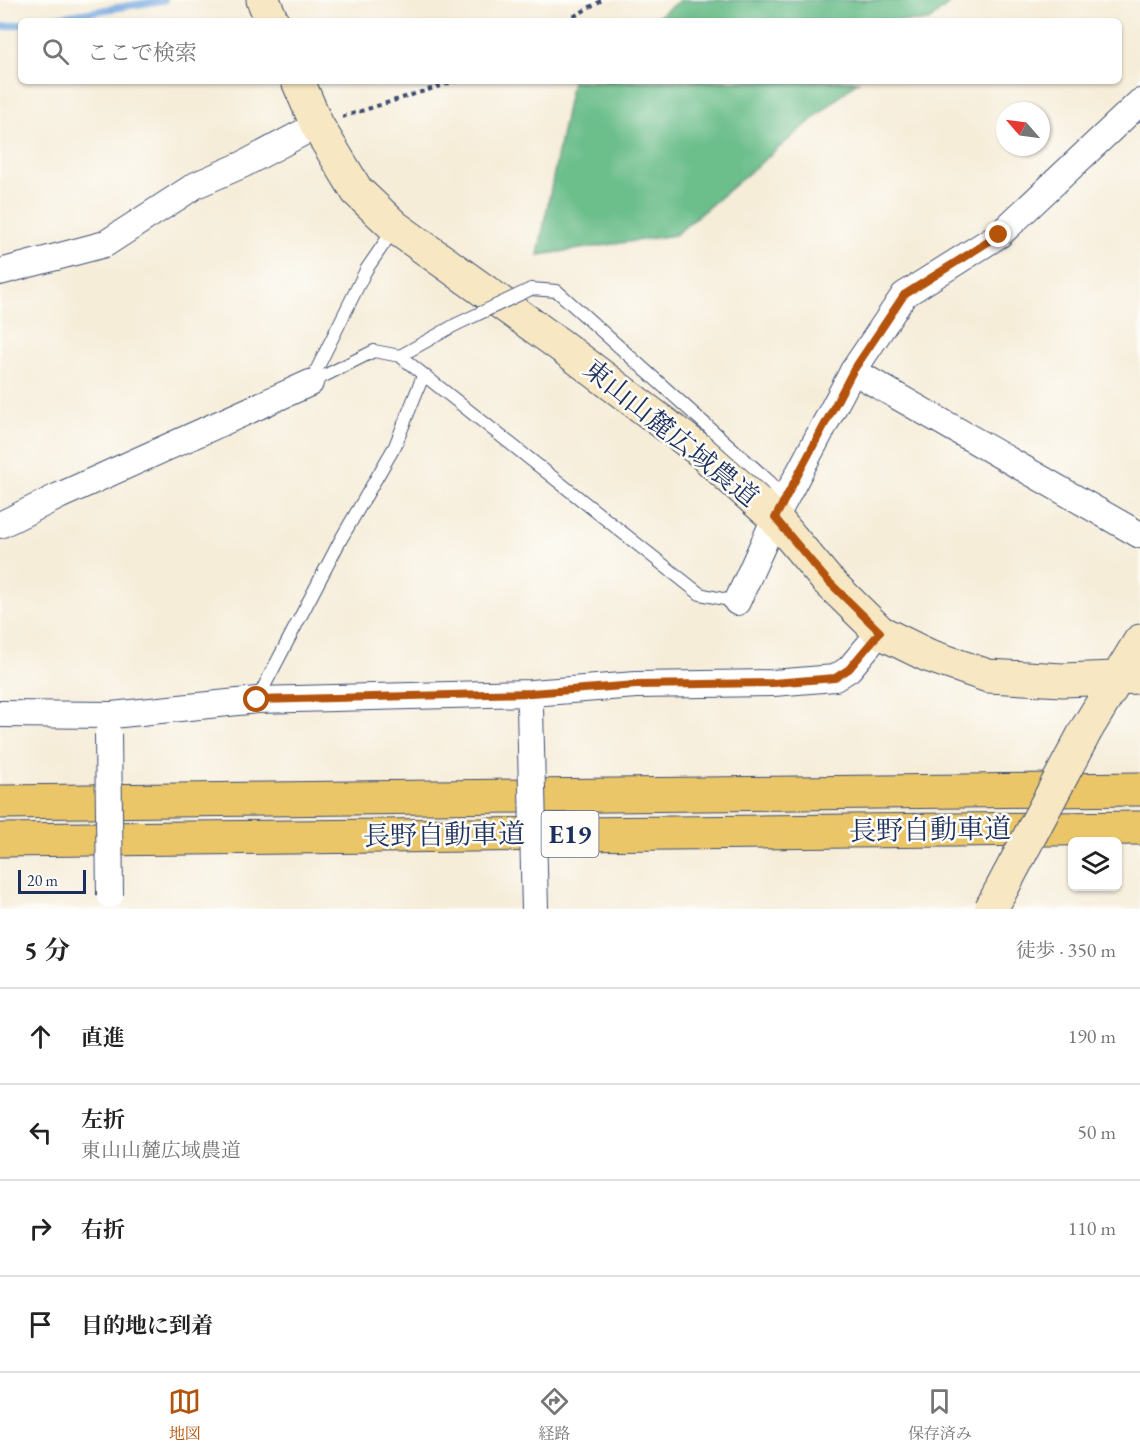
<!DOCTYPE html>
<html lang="ja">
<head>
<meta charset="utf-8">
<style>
  :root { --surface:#fff; --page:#f6f6f6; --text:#222; --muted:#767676; --line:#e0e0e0; --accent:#b45309 }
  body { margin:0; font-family:"EB Garamond","Noto Serif JP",serif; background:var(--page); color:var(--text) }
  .controls { position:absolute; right:18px; bottom:18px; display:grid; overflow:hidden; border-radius:9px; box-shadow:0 2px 4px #0004 }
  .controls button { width:54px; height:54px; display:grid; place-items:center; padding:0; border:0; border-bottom:2px solid var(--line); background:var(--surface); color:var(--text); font:30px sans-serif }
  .compass { position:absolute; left:996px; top:102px; width:54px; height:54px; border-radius:50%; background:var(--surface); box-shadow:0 2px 4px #0004; rotate:298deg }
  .scale { position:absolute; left:18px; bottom:15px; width:68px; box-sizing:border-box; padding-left:6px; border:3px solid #1b2f5e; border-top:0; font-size:16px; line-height:21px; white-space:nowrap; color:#1b2f5e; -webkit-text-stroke:4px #fdfcf7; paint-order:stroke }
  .stop { position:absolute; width:18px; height:18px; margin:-14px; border:4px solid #b45309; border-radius:50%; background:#fff }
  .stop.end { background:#b45309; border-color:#fff; box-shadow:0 2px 6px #0008 }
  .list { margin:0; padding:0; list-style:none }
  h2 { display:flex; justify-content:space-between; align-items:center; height:78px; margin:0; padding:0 24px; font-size:26px }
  h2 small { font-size:20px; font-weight:400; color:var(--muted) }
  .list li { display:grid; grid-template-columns:39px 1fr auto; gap:18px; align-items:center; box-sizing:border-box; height:96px; padding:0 24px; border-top:2px solid var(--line) }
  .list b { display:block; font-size:22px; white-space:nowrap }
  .list p { margin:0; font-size:20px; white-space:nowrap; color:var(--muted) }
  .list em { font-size:20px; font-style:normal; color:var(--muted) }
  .icon { flex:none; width:33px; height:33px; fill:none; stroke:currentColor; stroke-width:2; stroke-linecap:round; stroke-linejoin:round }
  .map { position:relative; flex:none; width:1140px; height:909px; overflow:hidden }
  .search { position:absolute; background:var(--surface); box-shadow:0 2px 4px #0004; left:18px; right:18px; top:18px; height:66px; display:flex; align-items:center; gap:15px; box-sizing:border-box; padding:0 21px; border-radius:9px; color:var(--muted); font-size:22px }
  .sheet { height:462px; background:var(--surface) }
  nav { display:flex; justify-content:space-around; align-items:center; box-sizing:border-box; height:84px; border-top:2px solid var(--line); background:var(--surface); font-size:16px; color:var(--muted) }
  nav a { display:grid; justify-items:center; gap:3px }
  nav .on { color:var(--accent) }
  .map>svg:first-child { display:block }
  .forest { fill:#6cbe8b; stroke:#447674; stroke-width:1.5 }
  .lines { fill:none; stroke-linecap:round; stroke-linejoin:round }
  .stream { stroke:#73a7e0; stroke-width:7 }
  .lane-casing { stroke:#3c4c70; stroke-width:14 }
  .street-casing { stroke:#3c4c70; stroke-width:28 }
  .secondary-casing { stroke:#3c4c70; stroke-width:35 }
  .highway-casing { stroke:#3c4c70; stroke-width:35 }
  .path { stroke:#3c4c70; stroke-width:4; stroke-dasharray:4.5 4.5; stroke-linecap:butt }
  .lane { stroke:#fff; stroke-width:12 }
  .street { stroke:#fff; stroke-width:26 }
  .secondary { stroke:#f7e8c3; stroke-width:33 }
  .highway { stroke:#ebc669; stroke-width:33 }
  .lane-bridge-casing { stroke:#3c4c70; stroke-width:14; stroke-linecap:butt }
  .street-bridge-casing { stroke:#3c4c70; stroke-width:28; stroke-linecap:butt }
  .secondary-bridge-casing { stroke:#3c4c70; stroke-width:35; stroke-linecap:butt }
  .lane-bridge { stroke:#fff; stroke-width:12 }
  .street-bridge { stroke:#fff; stroke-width:26 }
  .secondary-bridge { stroke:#f7e8c3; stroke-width:33 }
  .route { stroke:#b45309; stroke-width:8 }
  .labels { text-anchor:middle; stroke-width:5; stroke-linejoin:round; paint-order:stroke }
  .shield { fill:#fdfcf7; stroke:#5f6c8c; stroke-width:1.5 }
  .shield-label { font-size:26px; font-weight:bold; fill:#1b2f5e }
  .street-label { font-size:27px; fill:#1b2f5e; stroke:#fdfcf7 }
</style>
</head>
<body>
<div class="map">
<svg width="1140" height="909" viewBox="0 0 1140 909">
  <rect width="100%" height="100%" fill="#fdfcf7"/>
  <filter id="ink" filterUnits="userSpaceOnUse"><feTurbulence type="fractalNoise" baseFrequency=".0167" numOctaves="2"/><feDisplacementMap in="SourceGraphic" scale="12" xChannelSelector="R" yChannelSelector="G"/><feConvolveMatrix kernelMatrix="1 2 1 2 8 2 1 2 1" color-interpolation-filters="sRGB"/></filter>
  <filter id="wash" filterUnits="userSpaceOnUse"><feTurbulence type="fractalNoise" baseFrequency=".008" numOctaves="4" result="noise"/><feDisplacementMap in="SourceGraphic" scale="24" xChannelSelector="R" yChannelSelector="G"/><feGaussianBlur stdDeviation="1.35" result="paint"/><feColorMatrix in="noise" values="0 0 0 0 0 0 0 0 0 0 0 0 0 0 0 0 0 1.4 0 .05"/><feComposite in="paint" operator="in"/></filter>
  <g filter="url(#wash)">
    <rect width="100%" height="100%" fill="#f6edd9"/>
    <!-- forest -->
    <g class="forest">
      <polygon points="680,0 953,0 929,21 652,21"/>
      <polygon points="572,81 858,81 675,235 538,255"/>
    </g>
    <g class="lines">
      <!-- stream -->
      <g class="stream">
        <polyline points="37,21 164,0"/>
        <polyline points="0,27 21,24"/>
      </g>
    </g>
  </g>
  <g filter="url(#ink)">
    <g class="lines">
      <!-- lane casing -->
      <g class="lane-casing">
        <g id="lane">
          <polyline points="531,289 557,291 771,483 785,499"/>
          <polyline points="400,356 455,325"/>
          <polyline points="310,383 374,351 400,356 700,594 737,602"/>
          <polyline points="310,383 366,270 394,229"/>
          <polyline points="257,700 341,539 395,446 423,376"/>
        </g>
      </g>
      <!-- street casing -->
      <g class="street-casing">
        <g id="street">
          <polyline points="0,272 105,244 196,185 244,164 317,125"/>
          <polyline points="853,371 1140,535"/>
          <polyline points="0,525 59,496 310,383"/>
          <polyline points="737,602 775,518 853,371 904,295 999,235 1140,102"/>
          <polyline points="0,714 112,715 257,700 531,693 636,685 773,683 835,678 849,669 880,632"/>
        </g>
      </g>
      <!-- secondary casing -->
      <g class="secondary-casing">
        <g id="secondary">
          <polyline points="263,0 272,21"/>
          <polyline points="298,81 317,125 357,191 395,227 560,345 698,449 775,518 826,579 880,632 927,655 988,676 1063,680 1140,677"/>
          <polyline points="1086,730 1140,641"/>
        </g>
      </g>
      <!-- highway casing -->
      <g class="highway-casing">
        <g id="highway">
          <polyline points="0,802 1140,789"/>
          <polyline points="0,840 1140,828"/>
        </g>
      </g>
      <!-- path -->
      <g class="path">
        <polyline points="566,21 602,0"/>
        <polyline points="342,117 456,81"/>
      </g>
      <!-- lane -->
      <use href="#lane" class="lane"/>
      <!-- street -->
      <use href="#street" class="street"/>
      <!-- secondary -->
      <use href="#secondary" class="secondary"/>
      <!-- highway -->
      <use href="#highway" class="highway"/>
      <!-- lane-bridge casing -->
      <g class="lane-bridge-casing">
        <polyline id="lane-bridge" points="455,325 531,289"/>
      </g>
      <!-- street-bridge casing -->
      <g class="street-bridge-casing">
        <g id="street-bridge">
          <polyline points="530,708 535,909"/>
          <polyline points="108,734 110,895"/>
        </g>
      </g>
      <!-- secondary-bridge casing -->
      <g class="secondary-bridge-casing">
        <polyline id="secondary-bridge" points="991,909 1086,730"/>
      </g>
      <!-- lane-bridge -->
      <use href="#lane-bridge" class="lane-bridge"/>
      <!-- street-bridge -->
      <use href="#street-bridge" class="street-bridge"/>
      <!-- secondary-bridge -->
      <use href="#secondary-bridge" class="secondary-bridge"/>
    </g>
  </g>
  <g class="lines" filter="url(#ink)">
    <!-- route -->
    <polyline class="route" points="257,700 531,693 636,685 773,683 835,678 849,669 880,632 826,579 775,518 853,371 904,295 999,235"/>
  </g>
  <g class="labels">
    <!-- shield labels -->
    <rect class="shield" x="541.5" y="811" width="57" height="46" rx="4.5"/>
    <g class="shield-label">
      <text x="570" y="843">E19</text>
    </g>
    <!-- street labels -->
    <g class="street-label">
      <text transform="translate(671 433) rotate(39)" y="9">東山山麓広域農道</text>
      <text transform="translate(930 830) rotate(-1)" y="9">長野自動車道</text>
      <text transform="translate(444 835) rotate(-1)" y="9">長野自動車道</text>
    </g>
  </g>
</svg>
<div class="controls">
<button><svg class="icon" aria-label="layers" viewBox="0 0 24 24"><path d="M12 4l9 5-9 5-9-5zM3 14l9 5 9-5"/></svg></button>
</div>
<svg class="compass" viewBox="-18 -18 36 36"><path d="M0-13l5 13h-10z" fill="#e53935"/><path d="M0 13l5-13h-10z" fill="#767676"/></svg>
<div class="scale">20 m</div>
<div class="stop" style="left:257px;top:700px"></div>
<div class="stop end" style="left:999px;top:235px"></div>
<div class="search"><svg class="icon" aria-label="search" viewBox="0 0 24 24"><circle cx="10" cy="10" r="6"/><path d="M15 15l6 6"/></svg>ここで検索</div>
</div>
<section class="sheet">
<h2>5 分<small>徒歩 · 350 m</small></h2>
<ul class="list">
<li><svg class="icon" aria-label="ahead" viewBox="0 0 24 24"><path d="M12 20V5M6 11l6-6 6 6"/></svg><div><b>直進</b></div><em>190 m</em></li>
<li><svg class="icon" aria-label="left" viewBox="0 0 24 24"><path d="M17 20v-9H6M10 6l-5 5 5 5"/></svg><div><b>左折</b><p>東山山麓広域農道</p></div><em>50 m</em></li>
<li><svg class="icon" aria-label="right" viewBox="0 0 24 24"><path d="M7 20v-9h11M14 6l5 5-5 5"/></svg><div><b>右折</b></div><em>110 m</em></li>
<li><svg class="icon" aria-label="arrive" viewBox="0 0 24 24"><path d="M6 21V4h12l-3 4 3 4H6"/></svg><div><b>目的地に到着</b></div></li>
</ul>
</section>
<nav>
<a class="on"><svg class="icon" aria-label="map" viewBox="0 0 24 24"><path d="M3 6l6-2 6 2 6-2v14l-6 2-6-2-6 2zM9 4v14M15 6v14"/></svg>地図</a>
<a><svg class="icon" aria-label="directions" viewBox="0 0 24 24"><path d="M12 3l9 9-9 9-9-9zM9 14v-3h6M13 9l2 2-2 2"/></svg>経路</a>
<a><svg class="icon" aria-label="saved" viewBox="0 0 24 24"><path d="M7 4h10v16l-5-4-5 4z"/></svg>保存済み</a>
</nav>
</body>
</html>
